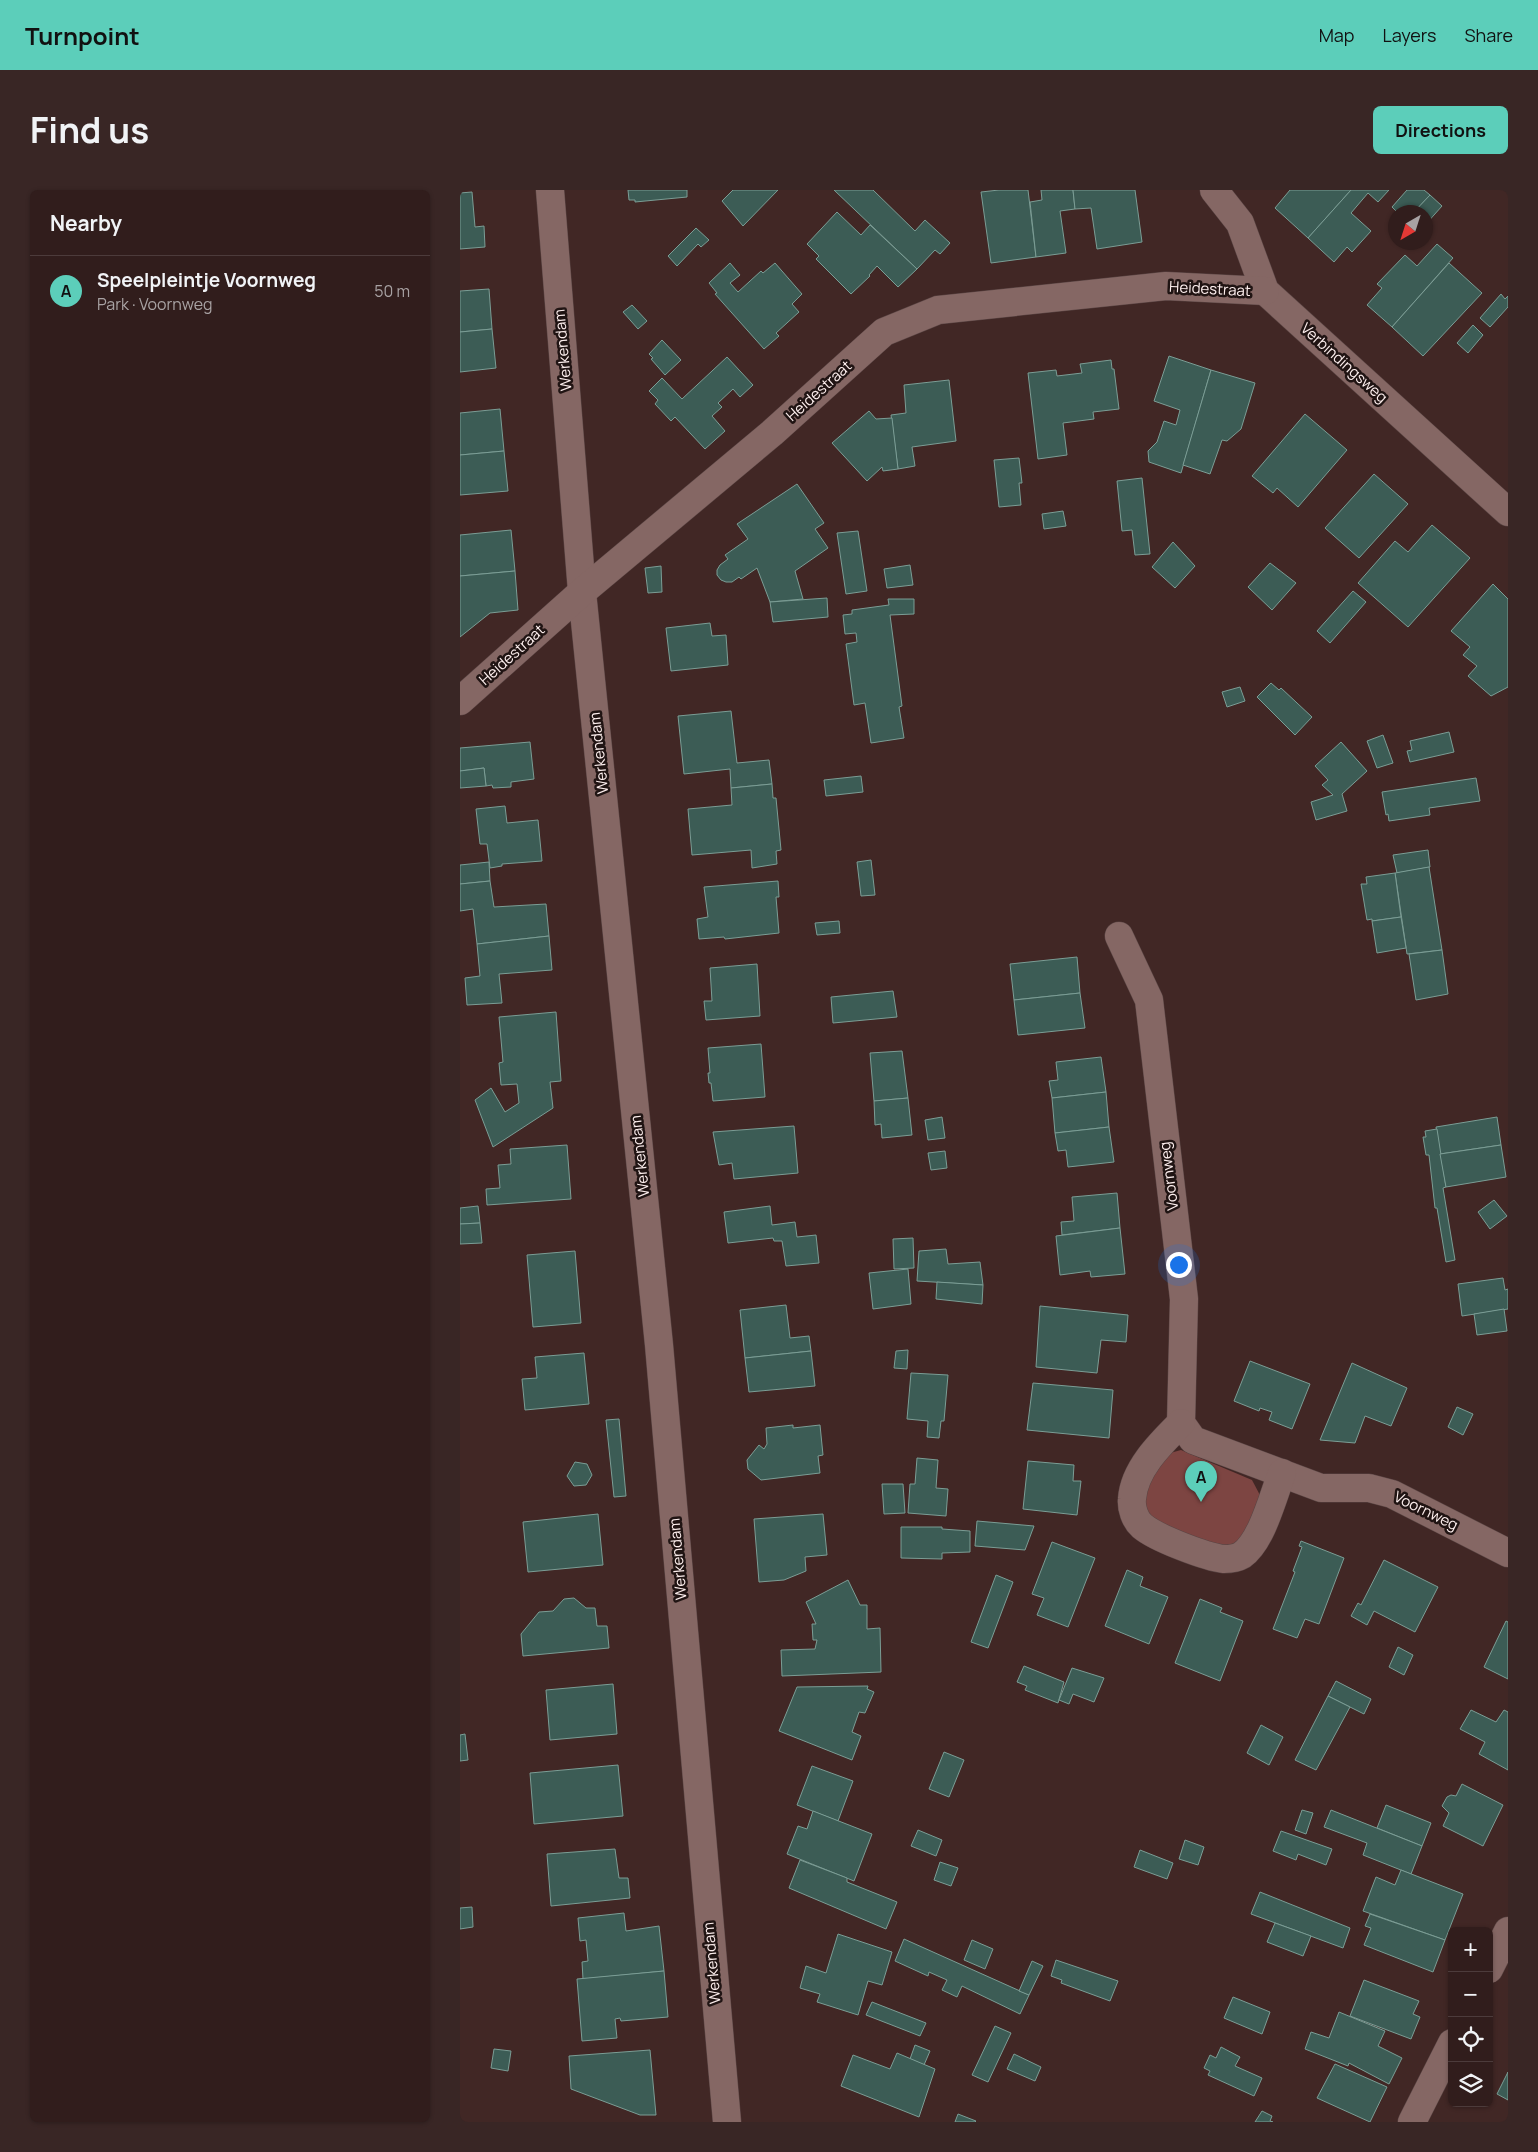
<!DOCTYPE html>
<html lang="en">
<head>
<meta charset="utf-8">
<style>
  :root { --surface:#311d1c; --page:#392625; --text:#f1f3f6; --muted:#a8a2a3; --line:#4c3b3b; --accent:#5cceba }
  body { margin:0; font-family:Manrope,sans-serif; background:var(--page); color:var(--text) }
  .controls { position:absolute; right:15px; bottom:15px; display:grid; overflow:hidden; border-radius:8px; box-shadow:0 1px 4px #0004 }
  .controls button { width:45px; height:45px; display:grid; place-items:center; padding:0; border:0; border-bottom:1px solid var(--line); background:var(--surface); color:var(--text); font:25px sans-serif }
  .compass { position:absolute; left:928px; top:15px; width:45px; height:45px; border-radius:50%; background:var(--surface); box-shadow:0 1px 4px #0004; rotate:219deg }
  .you { position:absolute; left:718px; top:1074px; width:18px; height:18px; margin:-12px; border:4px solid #fff; border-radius:50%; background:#1a73e8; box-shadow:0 0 0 8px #1a73e833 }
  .badge { display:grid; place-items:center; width:32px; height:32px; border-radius:50%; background:var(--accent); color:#111; font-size:16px; font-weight:700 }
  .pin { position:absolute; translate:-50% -41px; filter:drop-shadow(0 1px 2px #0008) }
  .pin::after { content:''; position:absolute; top:26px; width:18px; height:15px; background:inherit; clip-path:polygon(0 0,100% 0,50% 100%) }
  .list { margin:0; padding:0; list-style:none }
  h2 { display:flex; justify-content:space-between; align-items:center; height:65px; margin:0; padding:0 20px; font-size:21px }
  h2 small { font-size:16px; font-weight:400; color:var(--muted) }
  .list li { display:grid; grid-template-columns:32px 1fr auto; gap:15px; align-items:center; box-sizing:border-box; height:70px; padding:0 20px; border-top:1px solid var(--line) }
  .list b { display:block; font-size:19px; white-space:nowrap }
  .list p { margin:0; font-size:16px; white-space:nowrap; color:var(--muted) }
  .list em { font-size:16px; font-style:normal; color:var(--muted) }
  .icon { flex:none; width:28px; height:28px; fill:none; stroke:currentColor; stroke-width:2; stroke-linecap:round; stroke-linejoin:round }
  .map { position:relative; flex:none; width:1048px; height:1932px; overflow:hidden; border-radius:8px }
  header { display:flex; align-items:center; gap:30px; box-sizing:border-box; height:70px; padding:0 25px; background:var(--accent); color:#111 }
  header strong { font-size:24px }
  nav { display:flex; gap:28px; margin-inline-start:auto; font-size:18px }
  .intro { display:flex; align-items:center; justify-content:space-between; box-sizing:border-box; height:120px; padding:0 30px }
  h1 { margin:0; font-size:35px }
  .button { padding:12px 22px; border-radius:8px; background:var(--accent); color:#111; font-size:18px; font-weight:700 }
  main { display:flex; gap:30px; padding:0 30px }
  aside { flex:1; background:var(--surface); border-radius:8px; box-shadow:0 1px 4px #0004 }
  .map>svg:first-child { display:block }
  .green { fill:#7d4542 }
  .building { fill:#3c5c55; stroke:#7b9d95 }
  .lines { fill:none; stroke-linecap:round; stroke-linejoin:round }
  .minor-casing { stroke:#5a4544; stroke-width:29 }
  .minor { stroke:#856764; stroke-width:28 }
  .labels { text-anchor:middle; stroke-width:5; stroke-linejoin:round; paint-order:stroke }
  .street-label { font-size:15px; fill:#fdefee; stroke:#201413 }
</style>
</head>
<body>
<header>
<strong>Turnpoint</strong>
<nav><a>Map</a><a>Layers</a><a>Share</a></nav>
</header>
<div class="intro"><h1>Find us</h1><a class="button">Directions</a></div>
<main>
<aside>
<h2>Nearby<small></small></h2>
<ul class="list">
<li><span class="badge">A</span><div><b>Speelpleintje Voornweg</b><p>Park · Voornweg</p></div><em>50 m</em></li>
</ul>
</aside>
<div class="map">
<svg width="1048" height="1932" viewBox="0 0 1048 1932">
  <rect width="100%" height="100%" fill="#412725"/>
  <!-- green -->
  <polygon class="green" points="721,1260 792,1290 802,1309 783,1352 764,1360 689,1329 681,1314 688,1289 703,1265"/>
  <!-- building -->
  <g class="building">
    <polygon points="168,0 227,0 227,7 175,12 175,10 169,10"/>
    <polygon points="273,0 318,0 283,36 262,11"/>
    <polygon points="374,0 413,0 455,41 465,30 490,53 480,64 475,60 457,79"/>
    <polygon points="539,0 568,0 576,67 531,73 521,2"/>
    <polygon points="581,0 613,0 615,19 600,21 606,63 576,67 570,12 582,10"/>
    <polygon points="613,0 675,0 682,52 637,59 631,18 615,19"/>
    <polygon points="830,0 891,0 848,48 815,18"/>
    <polygon points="891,0 929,0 918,12 908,3 891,23 911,41 892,62 887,57 874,72 848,48"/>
    <polygon points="947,0 964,0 970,5 954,22 937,22 932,17"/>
    <polygon points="12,2 15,37 24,36 25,57 0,59 0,3"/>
    <polygon points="970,5 982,16 966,34 966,22 954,22"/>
    <polygon points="377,22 401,45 410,35 457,79 438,97 417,76 409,85 410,86 391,104 356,69 359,66 347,54"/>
    <polygon points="236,38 249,50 241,57 238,54 217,76 208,66"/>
    <polygon points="977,54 993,68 932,137 907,115 922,98 917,94 945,65 957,76"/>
    <polygon points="270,73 280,85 270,93 278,102 301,81 303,83 315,73 342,104 332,114 339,122 316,143 319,146 304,159 255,104 257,103 249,93"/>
    <polygon points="989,73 1022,103 963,166 932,137"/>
    <polygon points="29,99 32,139 0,142 0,101"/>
    <polygon points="1041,104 1045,109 1048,106 1048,117 1030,137 1020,128"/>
    <polygon points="172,115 187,131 178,139 163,122"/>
    <polygon points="1013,135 1023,145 1008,163 997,153"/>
    <polygon points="32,139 36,178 0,182 0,142"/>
    <polygon points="202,150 221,170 205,185 191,169 193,168 189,164"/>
    <polygon points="709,166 751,180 721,283 689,272 688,261 697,252 704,231 716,235 720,220 694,211"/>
    <polygon points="267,167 293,195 280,207 273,199 258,213 262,217 252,226 265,241 245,259 215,227 211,231 195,214 198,210 189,201 202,188 222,209"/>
    <polygon points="651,170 652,179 654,179 659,219 633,222 634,229 603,233 607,265 578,269 568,183 596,180 597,186 622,183 620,174"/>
    <polygon points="751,180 795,193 781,239 767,251 762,250 750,284 723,275"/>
    <polygon points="489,190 496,251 452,257 455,276 438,279 431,225 446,223 444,195"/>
    <polygon points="40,219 44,261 0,265 0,223"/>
    <polygon points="409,221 416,229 432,228 438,279 423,281 422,277 407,291 372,253"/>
    <polygon points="845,224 887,260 838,317 817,298 813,303 792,286"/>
    <polygon points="44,261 48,301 0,305 0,265"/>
    <polygon points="559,268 562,293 559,293 561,315 539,317 534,270"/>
    <polygon points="914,284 948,314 899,368 865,338"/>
    <polygon points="682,288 690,364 675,365 672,340 662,341 657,291"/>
    <polygon points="337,294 364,333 355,339 368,358 335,381 343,409 310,412 297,378 281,389 279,387 272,392 266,392 261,390 257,385 257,380 260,375 268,369 265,365 288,349 277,334"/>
    <polygon points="603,321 606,336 584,339 582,324"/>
    <polygon points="972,335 1010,368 948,437 898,393 935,351 948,362"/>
    <polygon points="51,340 55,381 0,386 0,345"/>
    <polygon points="398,341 407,401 386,404 377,343"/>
    <polygon points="713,352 735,376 715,398 692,377"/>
    <polygon points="810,373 836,393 812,420 788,397"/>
    <polygon points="450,375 453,395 427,398 424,379"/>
    <polygon points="201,376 202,402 188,403 185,378"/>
    <polygon points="55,381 58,420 30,423 0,447 0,386"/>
    <polygon points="1033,394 1048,409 1048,497 1031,506 1008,486 1017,476 1003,465 1010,457 991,441"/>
    <polygon points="893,401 906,412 870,453 857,441"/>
    <polygon points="367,408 368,427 313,432 310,412"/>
    <polygon points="428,409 454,409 454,424 430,425 442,516 439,517 444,548 411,553 405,513 394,515 386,454 397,452 396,443 385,444 383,425 392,424 392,420 429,415"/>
    <polygon points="250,433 252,446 266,445 268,475 211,481 206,438"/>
    <polygon points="811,493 819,500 821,498 852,527 835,545 797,507"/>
    <polygon points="780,497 785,511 767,517 762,502"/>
    <polygon points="271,521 277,573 309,570 312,594 271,598 270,579 224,584 218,526"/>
    <polygon points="989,542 994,562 950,572 947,561 952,560 950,551"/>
    <polygon points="923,545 933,573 917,578 907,551"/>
    <polygon points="70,552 74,589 51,592 51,597 33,598 32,595 26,596 24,578 0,581 0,558"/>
    <polygon points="881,552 907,581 882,604 887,621 856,630 851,612 873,605 862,595 868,590 855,576"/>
    <polygon points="24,578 26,596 0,598 0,581"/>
    <polygon points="401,586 403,602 366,606 364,590"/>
    <polygon points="1016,588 1020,611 969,618 970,625 929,631 928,624 926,625 922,602"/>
    <polygon points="312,594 313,608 316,608 321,660 316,661 317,674 292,678 291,660 232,665 228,619 272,615 271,598"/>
    <polygon points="45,616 47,633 78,630 82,671 42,674 42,676 30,678 27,654 20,654 16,619"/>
    <polygon points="968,660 970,677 937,683 933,665"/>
    <polygon points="411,670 415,705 401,706 397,672"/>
    <polygon points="29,672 30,691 0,694 0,675"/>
    <polygon points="969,677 982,760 947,764 935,683"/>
    <polygon points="935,683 941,727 912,731 912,729 907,730 901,694 907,694 906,687"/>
    <polygon points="30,691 34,717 86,714 89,746 17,754 13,719 0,721 0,694"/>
    <polygon points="318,691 319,707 316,707 319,743 265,749 264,747 239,749 237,729 248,727 244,697"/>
    <polygon points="941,727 946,758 917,763 912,731"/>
    <polygon points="379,731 380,743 357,745 355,733"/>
    <polygon points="89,746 92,780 39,784 42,813 7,815 5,788 20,786 17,754"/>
    <polygon points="982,760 988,804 956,810 949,764"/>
    <polygon points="617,767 620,803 554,810 550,774"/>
    <polygon points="297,774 300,826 246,830 244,811 252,811 250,778"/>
    <polygon points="433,801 437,827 373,833 371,807"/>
    <polygon points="620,803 625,838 558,845 554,810"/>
    <polygon points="96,822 101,891 90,892 93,918 33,957 15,910 31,898 45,922 59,913 57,894 41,895 39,873 43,872 39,827"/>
    <polygon points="301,854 305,907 253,911 251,893 249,893 248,883 250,883 248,858"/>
    <polygon points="442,861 448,908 414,911 410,863"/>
    <polygon points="641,867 646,902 592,908 589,891 598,890 596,872"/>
    <polygon points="646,902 649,937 595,943 592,908"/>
    <polygon points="448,908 452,945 422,948 421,934 415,935 414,911"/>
    <polygon points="482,927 485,948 468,950 465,930"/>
    <polygon points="1037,927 1041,955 980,964 976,937"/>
    <polygon points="334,936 338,983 274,989 272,973 259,975 253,942"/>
    <polygon points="649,937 654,972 608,977 606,960 598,961 595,943"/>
    <polygon points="977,939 986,997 983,998 995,1070 986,1072 977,1018 975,1018 969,965 966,965 963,947 966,947 965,941"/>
    <polygon points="107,955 111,1009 27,1015 26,999 40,998 38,975 51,974 50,959"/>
    <polygon points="1041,955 1046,987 986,997 980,964"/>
    <polygon points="485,961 487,978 471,980 468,963"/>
    <polygon points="657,1003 660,1038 602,1045 601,1032 614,1031 612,1007"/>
    <polygon points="1034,1010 1047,1026 1030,1039 1018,1022"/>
    <polygon points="18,1016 20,1033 0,1034 0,1018"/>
    <polygon points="310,1016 312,1035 335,1032 337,1047 356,1045 359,1073 326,1076 322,1051 314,1051 313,1048 268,1053 264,1022"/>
    <polygon points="20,1033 22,1053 0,1054 0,1034"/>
    <polygon points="660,1038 665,1084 631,1087 630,1081 600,1085 596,1046"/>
    <polygon points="453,1048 454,1078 434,1079 433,1049"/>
    <polygon points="486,1059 488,1074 520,1072 523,1095 457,1091 459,1061"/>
    <polygon points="115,1061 121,1133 73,1137 67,1065"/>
    <polygon points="448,1079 451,1114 413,1119 409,1083"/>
    <polygon points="1043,1088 1045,1100 1048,1099 1048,1119 1002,1126 998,1094"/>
    <polygon points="477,1092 523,1095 522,1114 476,1109"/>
    <polygon points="326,1115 330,1148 349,1146 351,1161 285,1168 280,1120"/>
    <polygon points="580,1116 668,1125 666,1152 641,1150 637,1183 576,1177"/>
    <polygon points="1044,1119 1047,1141 1017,1145 1014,1124"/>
    <polygon points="448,1160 447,1179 434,1178 436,1161"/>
    <polygon points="351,1161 355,1196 289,1202 285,1168"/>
    <polygon points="124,1163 129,1214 65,1220 62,1189 77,1188 75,1167"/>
    <polygon points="790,1171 850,1194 832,1239 809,1230 812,1222 800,1218 799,1221 774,1211"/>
    <polygon points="892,1173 947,1198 931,1236 905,1226 895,1253 860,1250"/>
    <polygon points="451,1183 488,1185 484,1231 481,1231 479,1248 467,1247 468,1231 447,1229"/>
    <polygon points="573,1193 653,1200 649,1248 567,1240"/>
    <polygon points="997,1217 1013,1224 1003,1245 988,1237"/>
    <polygon points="159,1229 166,1306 154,1307 146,1230"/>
    <polygon points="333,1235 333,1238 360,1235 363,1265 358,1266 360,1283 301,1290 288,1279 287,1270 299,1255 304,1259 307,1254 306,1238"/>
    <polygon points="457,1268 478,1270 476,1298 488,1299 486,1326 448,1323 450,1294 455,1294"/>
    <polygon points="568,1271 614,1275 613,1291 621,1291 617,1325 563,1319"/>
    <polygon points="115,1272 127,1274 132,1285 126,1295 114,1296 107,1286"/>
    <polygon points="422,1294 443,1294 445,1323 424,1324"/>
    <polygon points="138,1324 143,1375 68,1382 63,1332"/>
    <polygon points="363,1324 367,1365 345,1367 346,1381 324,1390 299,1392 294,1329"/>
    <polygon points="517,1331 574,1336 565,1360 515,1356"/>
    <polygon points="441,1337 482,1337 482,1339 510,1341 510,1362 482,1363 482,1369 441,1368"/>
    <polygon points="841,1351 884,1368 859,1434 845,1429 837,1448 813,1439 835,1382 833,1381 842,1357 839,1356"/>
    <polygon points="592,1352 635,1368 608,1437 577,1425 584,1408 572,1404"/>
    <polygon points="924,1370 978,1397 955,1442 914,1421 907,1435 891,1426 898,1413 901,1415"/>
    <polygon points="667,1380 683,1387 680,1396 708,1407 689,1454 645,1436"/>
    <polygon points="536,1385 553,1392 528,1458 511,1452"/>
    <polygon points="388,1390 400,1415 407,1415 407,1439 420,1438 421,1482 322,1486 321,1460 355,1459 357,1450 353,1450 352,1434 356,1434 346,1412"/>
    <polygon points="114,1408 126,1418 135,1418 137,1436 147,1436 149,1458 63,1466 61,1444 79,1422 93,1421 104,1409"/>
    <polygon points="740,1409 762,1418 760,1422 783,1431 760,1491 715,1473"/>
    <polygon points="1046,1431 1048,1432 1048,1489 1024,1477"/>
    <polygon points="938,1457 953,1465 944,1485 929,1477"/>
    <polygon points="564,1476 604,1492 598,1513 565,1500 567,1496 557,1492"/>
    <polygon points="612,1478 644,1488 634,1512 613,1504 609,1514 599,1510"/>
    <polygon points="876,1491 911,1509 904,1524 868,1506"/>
    <polygon points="153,1494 157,1544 90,1550 86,1500"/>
    <polygon points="408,1496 407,1499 414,1502 405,1523 399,1522 392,1542 401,1546 392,1570 319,1541 337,1497"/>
    <polygon points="868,1506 890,1517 856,1580 835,1570"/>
    <polygon points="1011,1520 1036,1532 1044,1520 1048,1522 1048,1580 1019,1564 1025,1552 1000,1539"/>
    <polygon points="801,1535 823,1547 809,1575 787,1563"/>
    <polygon points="5,1544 8,1570 0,1571 0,1545"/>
    <polygon points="484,1562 504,1570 489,1607 469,1599"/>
    <polygon points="158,1575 163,1626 74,1634 70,1583"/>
    <polygon points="352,1576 393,1591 378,1631 337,1615"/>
    <polygon points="1002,1594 1043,1615 1023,1656 983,1636 989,1623 982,1616 987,1607 991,1605 996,1606"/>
    <polygon points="926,1615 971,1633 962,1656 917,1638"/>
    <polygon points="842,1620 853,1623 846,1644 835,1640"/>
    <polygon points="871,1620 962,1656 951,1684 903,1665 907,1653 864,1637"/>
    <polygon points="353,1621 412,1644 394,1691 327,1664 338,1636 347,1639"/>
    <polygon points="458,1640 482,1650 476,1666 451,1656"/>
    <polygon points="821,1641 872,1659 866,1675 838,1664 836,1670 813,1661"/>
    <polygon points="725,1650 744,1657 738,1675 719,1669"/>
    <polygon points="155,1659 159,1688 168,1688 170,1708 91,1716 87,1664"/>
    <polygon points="680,1660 713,1673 707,1689 674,1677"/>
    <polygon points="340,1670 387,1688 387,1692 437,1712 426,1739 329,1698"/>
    <polygon points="480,1672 498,1678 491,1696 474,1690"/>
    <polygon points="941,1680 1003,1704 985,1750 903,1721 916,1687 935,1695"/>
    <polygon points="800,1702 890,1738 883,1758 791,1724"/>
    <polygon points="12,1717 13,1737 0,1739 0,1718"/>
    <polygon points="164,1723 166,1741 199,1736 204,1781 123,1789 122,1772 128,1771 126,1750 120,1751 118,1728"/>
    <polygon points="910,1724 985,1750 973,1782 904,1755 911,1738 905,1736"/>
    <polygon points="815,1733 851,1746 843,1766 807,1752"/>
    <polygon points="378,1744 432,1762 422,1795 408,1791 398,1825 357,1812 360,1804 340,1798 346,1776 366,1783"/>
    <polygon points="444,1749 569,1805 560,1824 502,1796 497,1807 482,1800 487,1790 469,1782 468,1786 435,1771"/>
    <polygon points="512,1750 533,1759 525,1779 504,1770"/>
    <polygon points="596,1770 658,1791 650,1811 601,1793 602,1790 591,1786"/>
    <polygon points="572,1771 583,1776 569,1805 559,1801"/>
    <polygon points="204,1781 208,1827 161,1831 160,1828 155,1829 157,1848 122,1851 117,1789"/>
    <polygon points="904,1790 959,1811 953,1824 960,1827 951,1849 890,1826"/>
    <polygon points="773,1807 810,1822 802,1844 764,1828"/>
    <polygon points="412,1812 466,1833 460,1846 406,1825"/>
    <polygon points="879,1822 925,1841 918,1856 942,1868 929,1894 889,1873 888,1876 845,1859 851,1842 869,1848"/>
    <polygon points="535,1836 551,1843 528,1892 512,1885"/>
    <polygon points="455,1855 470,1861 464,1875 450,1869"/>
    <polygon points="761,1857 780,1867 775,1876 802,1888 794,1906 748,1885 750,1881 744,1878 750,1865 756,1868"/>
    <polygon points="34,1859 51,1861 48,1881 31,1878"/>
    <polygon points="190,1860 196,1925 180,1925 111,1899 109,1866"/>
    <polygon points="437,1863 475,1879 459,1927 381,1896 393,1865 430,1879"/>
    <polygon points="554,1864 581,1877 575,1891 547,1879"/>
    <polygon points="875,1874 927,1897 910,1932 857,1908"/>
    <polygon points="1048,1882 1048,1910 1037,1904"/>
    <polygon points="802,1921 812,1926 810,1931 813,1932 795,1932"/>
    <polygon points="498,1924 516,1931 515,1932 495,1932"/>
  </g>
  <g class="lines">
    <!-- minor casing -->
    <g class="minor-casing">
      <g id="minor">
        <polyline points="90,0 122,402 199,1155 267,1932"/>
        <polyline points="754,0 780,33 805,101 1048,322"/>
        <polyline points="0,511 122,402 312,243 424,142 478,120 706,96 805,101"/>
        <polyline points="659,746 689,810 724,1109 721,1233 733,1250 861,1298 909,1298 932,1304 1048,1363"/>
        <path d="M 721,1233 C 701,1253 674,1279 672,1309 C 671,1318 675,1330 682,1336 C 696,1348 746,1367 764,1369 C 769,1369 777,1368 782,1365 C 802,1351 813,1306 822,1283"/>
        <polyline points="1029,1779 1048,1741"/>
        <polyline points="952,1932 992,1853"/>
      </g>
    </g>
    <!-- minor -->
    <use href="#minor" class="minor"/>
  </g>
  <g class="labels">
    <!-- street labels -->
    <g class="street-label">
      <text transform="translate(750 99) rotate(3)" y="5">Heidestraat</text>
      <text transform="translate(103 160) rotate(-95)" y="5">Werkendam</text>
      <text transform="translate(884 173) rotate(42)" y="5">Verbindingsweg</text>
      <text transform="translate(359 201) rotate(-42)" y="5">Heidestraat</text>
      <text transform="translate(52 465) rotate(-42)" y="5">Heidestraat</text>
      <text transform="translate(139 563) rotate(-96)" y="5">Werkendam</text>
      <text transform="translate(180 966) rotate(-96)" y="5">Werkendam</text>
      <text transform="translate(709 986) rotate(-97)" y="5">Voornweg</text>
      <text transform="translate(966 1321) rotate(26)" y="5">Voornweg</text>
      <text transform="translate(218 1369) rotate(-95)" y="5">Werkendam</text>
      <text transform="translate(252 1773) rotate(-95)" y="5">Werkendam</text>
    </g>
  </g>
</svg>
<div class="controls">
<button>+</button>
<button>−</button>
<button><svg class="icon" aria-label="locate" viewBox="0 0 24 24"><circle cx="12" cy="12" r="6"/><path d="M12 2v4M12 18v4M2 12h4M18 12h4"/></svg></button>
<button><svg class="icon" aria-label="layers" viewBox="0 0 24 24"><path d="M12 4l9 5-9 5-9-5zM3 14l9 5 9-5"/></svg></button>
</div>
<svg class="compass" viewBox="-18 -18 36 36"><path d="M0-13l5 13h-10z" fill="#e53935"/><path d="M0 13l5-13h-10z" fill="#a8a2a3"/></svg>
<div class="you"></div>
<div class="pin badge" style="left:741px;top:1312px">A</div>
</div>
</main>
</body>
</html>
